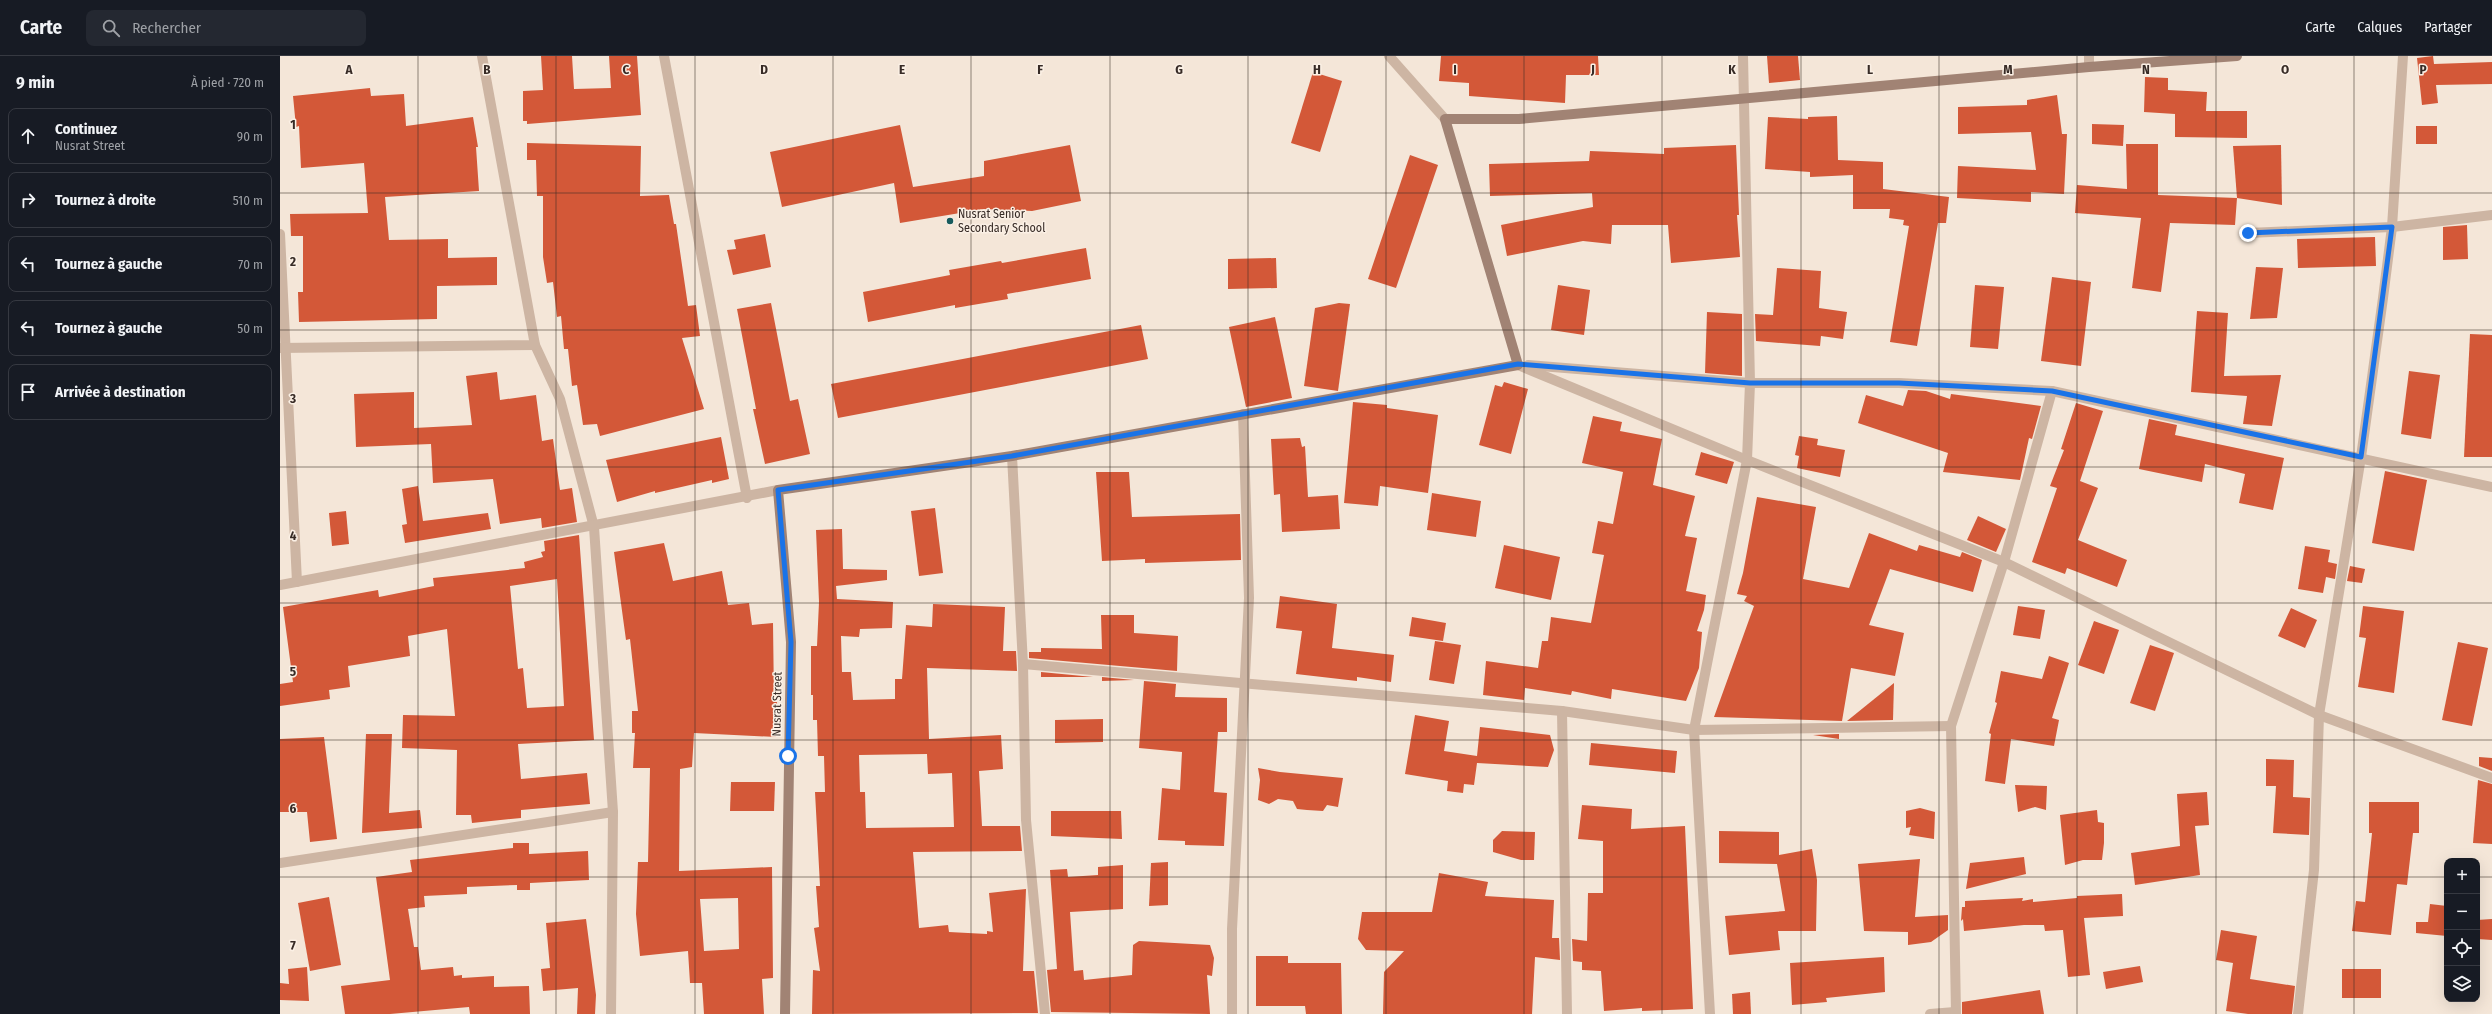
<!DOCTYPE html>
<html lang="fr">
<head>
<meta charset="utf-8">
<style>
  :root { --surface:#171b24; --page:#242831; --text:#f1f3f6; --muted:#9ea1a6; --line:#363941 }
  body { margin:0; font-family:"Fira Sans Condensed",sans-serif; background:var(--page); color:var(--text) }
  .controls { position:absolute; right:12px; bottom:12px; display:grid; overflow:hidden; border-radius:8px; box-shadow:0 4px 16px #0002 }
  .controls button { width:36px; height:36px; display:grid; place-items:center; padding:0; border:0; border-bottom:1px solid var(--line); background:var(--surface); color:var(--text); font:20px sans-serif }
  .stop { position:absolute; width:12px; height:12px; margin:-9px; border:3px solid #1a73e8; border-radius:50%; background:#fff }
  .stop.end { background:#1a73e8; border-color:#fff; box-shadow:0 1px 4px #0008 }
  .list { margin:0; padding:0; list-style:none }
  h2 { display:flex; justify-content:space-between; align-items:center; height:52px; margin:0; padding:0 16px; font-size:17px }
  h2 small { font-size:13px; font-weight:400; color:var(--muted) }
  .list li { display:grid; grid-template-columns:26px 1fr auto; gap:12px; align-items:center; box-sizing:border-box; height:56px; margin:0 8px 8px; padding:0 8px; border:1px solid var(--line); border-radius:8px }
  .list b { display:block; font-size:15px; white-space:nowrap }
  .list p { margin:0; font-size:13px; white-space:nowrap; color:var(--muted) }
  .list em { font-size:13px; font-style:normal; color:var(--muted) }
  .icon { flex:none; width:22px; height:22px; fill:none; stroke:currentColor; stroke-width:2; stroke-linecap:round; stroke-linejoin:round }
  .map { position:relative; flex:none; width:2212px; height:958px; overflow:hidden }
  header { display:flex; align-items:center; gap:24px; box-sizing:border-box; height:56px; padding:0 20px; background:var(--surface); border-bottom:1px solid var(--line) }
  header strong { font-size:19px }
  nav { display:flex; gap:22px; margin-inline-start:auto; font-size:14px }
  .search { width:280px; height:36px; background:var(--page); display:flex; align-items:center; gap:10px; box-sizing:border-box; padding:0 14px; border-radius:8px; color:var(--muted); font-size:15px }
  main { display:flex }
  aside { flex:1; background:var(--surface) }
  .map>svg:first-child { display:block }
  .building { fill:#d35838; fill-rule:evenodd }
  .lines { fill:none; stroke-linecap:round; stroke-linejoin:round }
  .street { stroke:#cdb5a3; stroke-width:10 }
  .secondary { stroke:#a18374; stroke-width:10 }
  .route { stroke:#1a73e8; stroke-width:5 }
  .grid { fill:none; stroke:#372b26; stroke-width:1; stroke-opacity:0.55 }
  .poi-dot { fill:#175b5d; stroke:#fbf0e5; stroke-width:1.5 }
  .labels { text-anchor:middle; stroke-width:3; stroke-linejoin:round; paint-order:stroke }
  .poi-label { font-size:12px; fill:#372b26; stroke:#fbf0e5; text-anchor:start }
  .street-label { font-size:12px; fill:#372b26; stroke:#fbf0e5 }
  .grid-label { font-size:13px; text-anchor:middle; font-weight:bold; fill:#372b26; stroke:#fbf0e5; stroke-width:3; stroke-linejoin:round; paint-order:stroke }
</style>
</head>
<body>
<header>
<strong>Carte</strong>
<div class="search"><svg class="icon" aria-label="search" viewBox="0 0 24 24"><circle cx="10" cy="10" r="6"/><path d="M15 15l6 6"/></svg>Rechercher</div>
<nav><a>Carte</a><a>Calques</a><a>Partager</a></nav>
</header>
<main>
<aside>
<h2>9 min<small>À pied · 720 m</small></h2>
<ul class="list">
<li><svg class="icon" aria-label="ahead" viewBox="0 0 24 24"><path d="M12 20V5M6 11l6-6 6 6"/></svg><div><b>Continuez</b><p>Nusrat Street</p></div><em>90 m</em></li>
<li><svg class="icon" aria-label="right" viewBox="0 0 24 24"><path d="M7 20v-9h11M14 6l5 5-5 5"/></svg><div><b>Tournez à droite</b></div><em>510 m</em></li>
<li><svg class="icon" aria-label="left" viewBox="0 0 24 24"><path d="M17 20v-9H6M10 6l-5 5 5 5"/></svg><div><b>Tournez à gauche</b></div><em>70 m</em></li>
<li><svg class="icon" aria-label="left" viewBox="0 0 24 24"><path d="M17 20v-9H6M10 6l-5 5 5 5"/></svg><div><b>Tournez à gauche</b></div><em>50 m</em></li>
<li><svg class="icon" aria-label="arrive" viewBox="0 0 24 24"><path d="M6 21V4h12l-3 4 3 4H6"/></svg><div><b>Arrivée à destination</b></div></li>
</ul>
</aside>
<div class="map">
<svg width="2212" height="958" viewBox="0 0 2212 958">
  <rect width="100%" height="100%" fill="#f4e6d8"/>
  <!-- building -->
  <g class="building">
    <polygon points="261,0 292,0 294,33 331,32 329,0 357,0 361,59 247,68 247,65 243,65 243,35 263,34"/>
    <polygon points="1161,0 1318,0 1319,19 1286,19 1285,47 1189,40 1189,27 1159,25"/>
    <polygon points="1487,0 1518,0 1520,24 1489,27"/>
    <polygon points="2153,0 2154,8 2212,6 2212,28 2156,29 2158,47 2142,49 2137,2"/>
    <polygon points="1033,16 1062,25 1040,96 1011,87"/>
    <polygon points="1865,21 1888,22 1888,34 1927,36 1926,55 1967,55 1967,82 1895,81 1895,58 1864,56"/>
    <polygon points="90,32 91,40 124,38 126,70 193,61 198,91 196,91 199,135 105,141 109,184 168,183 168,202 217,201 217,229 157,230 157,263 19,266 18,236 23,236 23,180 11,180 10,158 88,157 84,107 21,112 19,70 16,71 13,40"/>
    <polygon points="1777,39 1782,78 1787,78 1784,138 1751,136 1751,146 1677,142 1678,110 1756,114 1751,76 1678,78 1678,51 1747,49 1747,44"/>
    <polygon points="1557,60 1558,104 1603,106 1603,133 1669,141 1666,167 1658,167 1637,290 1610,286 1629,170 1623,169 1624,164 1609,162 1610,153 1573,153 1573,119 1530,121 1530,116 1485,113 1488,61 1528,63 1528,61"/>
    <polygon points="1812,68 1844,69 1843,90 1812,88"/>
    <polygon points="620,69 633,131 704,120 704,105 790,89 801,145 752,155 704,153 620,167 614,127 502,151 490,96"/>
    <rect x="2136" y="70" width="21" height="18"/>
    <polygon points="247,87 361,90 360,140 389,139 394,168 396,168 408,250 416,249 420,280 402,282 424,353 320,380 317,368 303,369 297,329 292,330 288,293 284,293 281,260 277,261 273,226 267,227 263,201 263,140 257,140 256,104 247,104"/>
    <polygon points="1846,88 1878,88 1878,139 1957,142 1955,169 1890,167 1881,236 1852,232 1861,162 1795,157 1797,129 1847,133"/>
    <polygon points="1456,89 1459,159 1457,159 1460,201 1391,207 1388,169 1332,169 1331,188 1303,185 1227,200 1221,169 1313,151 1312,137 1210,140 1209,108 1309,105 1310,95 1384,98 1384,92"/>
    <polygon points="2001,89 2002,149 1957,142 1953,90"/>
    <polygon points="1130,99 1158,109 1116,232 1088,223"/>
    <polygon points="2187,169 2188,203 2163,204 2163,171"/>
    <polygon points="485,178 491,211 453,219 447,194 456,193 454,184"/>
    <polygon points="2095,181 2096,210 2018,212 2017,183"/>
    <polygon points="806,192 811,223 727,238 728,243 675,252 675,249 588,266 583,236 670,219 669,214 721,205 722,207"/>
    <polygon points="996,202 997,232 948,233 948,203"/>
    <polygon points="1976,211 2003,212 1997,262 1970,263"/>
    <polygon points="1497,212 1541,215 1539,252 1567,256 1563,283 1541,280 1540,290 1476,285 1475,258 1493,259"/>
    <polygon points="1772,221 1811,226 1801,310 1761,305"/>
    <polygon points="1278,229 1310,234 1304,279 1271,274"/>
    <polygon points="1695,229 1724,231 1718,293 1690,291"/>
    <polygon points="491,247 510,345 518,343 530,398 485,408 473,353 476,353 457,253"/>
    <polygon points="1059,247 1070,248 1058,335 1024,330 1035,252"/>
    <polygon points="1917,255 1948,257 1944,320 2001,319 1992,370 1963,368 1967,340 1911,336"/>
    <polygon points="1427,256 1462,258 1462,320 1425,317"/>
    <polygon points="995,261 1012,342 966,351 949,271"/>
    <polygon points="861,269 868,303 558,362 551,328"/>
    <polygon points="2190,278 2212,279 2212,401 2184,401"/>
    <polygon points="2129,315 2160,319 2151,383 2121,378"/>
    <polygon points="217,316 220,344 256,339 262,385 273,383 280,434 292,432 297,466 262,472 261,462 220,468 213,423 153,427 151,388 76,391 74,338 134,336 134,372 192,369 186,320"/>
    <polygon points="1224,326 1248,333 1231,398 1199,389 1215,329 1222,331"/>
    <polygon points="1628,334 1646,335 1670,343 1671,338 1761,350 1752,383 1749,382 1740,424 1663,416 1668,397 1578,367 1586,339 1623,350"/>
    <polygon points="1073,346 1107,349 1107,352 1158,359 1148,437 1100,430 1098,450 1064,447"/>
    <polygon points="1796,347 1823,355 1800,425 1818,432 1798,484 1847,504 1837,531 1787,512 1785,518 1752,506 1777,432 1770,430 1784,394 1781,393"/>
    <polygon points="1313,360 1342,366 1340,375 1382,383 1373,429 1415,440 1405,480 1417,482 1406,535 1426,539 1424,554 1417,575 1422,576 1419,612 1406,645 1332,633 1331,643 1292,635 1291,639 1245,632 1244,644 1203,639 1206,605 1258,612 1262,585 1268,585 1271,561 1311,567 1324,499 1312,497 1318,465 1333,468 1343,416 1302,407"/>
    <polygon points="1869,363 1897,369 1895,379 2004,402 1993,454 1959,447 1965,418 1925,408 1922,426 1859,413"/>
    <polygon points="1519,380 1538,383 1537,389 1565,394 1560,421 1517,412 1519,400 1515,399"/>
    <polygon points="441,381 449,423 432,427 432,424 375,437 375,435 337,446 326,404"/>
    <polygon points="1020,382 1022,391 1025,390 1028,441 1058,439 1060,473 1002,476 1000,438 994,439 991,383"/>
    <polygon points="1421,396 1454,406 1447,428 1415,419"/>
    <polygon points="2105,415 2147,424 2134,495 2092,487"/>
    <polygon points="816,416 849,416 852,461 960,458 961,504 865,507 865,503 822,505"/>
    <polygon points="138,430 143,465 208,457 211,473 125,487 122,469 127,468 122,433"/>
    <polygon points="1152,437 1201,445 1196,481 1147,474"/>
    <polygon points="1477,441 1536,451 1523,523 1569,532 1589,477 1637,495 1639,489 1680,501 1682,496 1702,504 1693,536 1610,513 1589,569 1624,577 1615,620 1571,612 1562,665 1434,661 1474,550 1464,545 1467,540 1457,538 1463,517"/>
    <polygon points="655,452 663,517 639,520 631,455"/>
    <polygon points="66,455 69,488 52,490 49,457"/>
    <polygon points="1698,460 1726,473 1716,496 1687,484"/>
    <path d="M 562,473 L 563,513 L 607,514 L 607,524 L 556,530 L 557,543 L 613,546 L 612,572 L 580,573 L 579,581 L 561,580 L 562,616 L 571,616 L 573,644 L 615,643 L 615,623 L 622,623 L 626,569 L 652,571 L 653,548 L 725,551 L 723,595 L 736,595 L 737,615 L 647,612 L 649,683 L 721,679 L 723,713 L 699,715 L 702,770 L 740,770 L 742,795 L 633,796 L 639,872 L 668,869 L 669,876 L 707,878 L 707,875 L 713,876 L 709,837 L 746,833 L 743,915 L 754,915 L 758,957 L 532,958 L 533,914 L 540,915 L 534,872 L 539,871 L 536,830 L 540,830 L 535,736 L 545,736 L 544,700 L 538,700 L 537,664 L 533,664 L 533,639 L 531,639 L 531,590 L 537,590 L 539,546 L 536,474 ZM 647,698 L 648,718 L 672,717 L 674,771 L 586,772 L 585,736 L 580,736 L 579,699 Z"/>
    <path d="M 299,479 L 314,684 L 238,688 L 241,723 L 307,717 L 310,748 L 241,754 L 241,762 L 192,767 L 191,759 L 176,759 L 177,694 L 122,692 L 123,659 L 175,660 L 167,573 L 128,580 L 130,600 L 68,610 L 70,631 L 49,634 L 50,643 L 0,650 L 0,628 L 13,626 L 3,551 L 98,534 L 99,541 L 154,530 L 153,522 L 245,512 L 244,506 L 263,501 L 261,496 L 265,495 L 264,485 ZM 277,523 L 284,650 L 247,652 L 243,612 L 238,613 L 230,530 Z"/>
    <path d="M 384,487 L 393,525 L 442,515 L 448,549 L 469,547 L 472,569 L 493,567 L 494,646 L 497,646 L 496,681 L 414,677 L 412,711 L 400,713 L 399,815 L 492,811 L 493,922 L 482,923 L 484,958 L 424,958 L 422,927 L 410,927 L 408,895 L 360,900 L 356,858 L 358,806 L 368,806 L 370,712 L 353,712 L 355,677 L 352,677 L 352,655 L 358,655 L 350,583 L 346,584 L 334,496 ZM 458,842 L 459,893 L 424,895 L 420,843 Z"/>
    <polygon points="1224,489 1280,501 1271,544 1215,532"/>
    <polygon points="2025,490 2050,494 2048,506 2057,508 2055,523 2046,521 2043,537 2018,533"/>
    <polygon points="2070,510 2085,513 2082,527 2067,525"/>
    <polygon points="1000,540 1057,548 1052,592 1114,599 1111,626 1077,621 1077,625 1016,618 1022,575 996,572"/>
    <polygon points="1738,550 1765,554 1760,583 1733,579"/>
    <polygon points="2083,550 2124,555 2114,637 2078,631 2086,582 2079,581"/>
    <polygon points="2011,552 2037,564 2025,592 1998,580"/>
    <polygon points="821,559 854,559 854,577 898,580 897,615 749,602 749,596 761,596 761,592 822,593"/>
    <polygon points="1132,561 1166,567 1163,585 1129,580"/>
    <polygon points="1814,565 1839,574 1824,618 1798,609"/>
    <polygon points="1155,585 1181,589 1174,628 1149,624"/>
    <polygon points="2178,586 2208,592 2192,670 2162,664"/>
    <polygon points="1870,589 1894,597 1875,655 1850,647"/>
    <polygon points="1769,600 1789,607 1772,662 1779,664 1774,690 1731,683 1725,728 1705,725 1711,678 1709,677 1717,647 1715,646 1721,615 1762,623"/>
    <polygon points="761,616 813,621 761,621"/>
    <polygon points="822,621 854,624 822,625"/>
    <polygon points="864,625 896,628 895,641 947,642 947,676 938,676 934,736 947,737 944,790 905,789 905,785 878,784 882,732 900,734 902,696 859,692"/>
    <polygon points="1614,627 1613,664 1567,665"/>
    <polygon points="1135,659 1169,665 1164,695 1197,700 1200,671 1270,679 1274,694 1268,711 1197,707 1194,729 1184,728 1183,737 1167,735 1168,725 1125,718"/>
    <polygon points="823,663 823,686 775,687 775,664"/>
    <polygon points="86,678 112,678 109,757 140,754 142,772 82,777"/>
    <polygon points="1559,678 1559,683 1533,679"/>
    <polygon points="44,681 57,783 30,786 27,756 0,756 0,683"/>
    <polygon points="1311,687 1397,695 1395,717 1309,709"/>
    <polygon points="2199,701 2212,702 2212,715 2199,710"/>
    <polygon points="1986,703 2014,704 2013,741 2030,742 2029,779 1993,777 1996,730 1986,730"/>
    <polygon points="978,712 1000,716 1063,722 1058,751 1047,749 1043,755 1027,754 1017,753 1013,745 998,743 989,748 978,744 980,724"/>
    <polygon points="2198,724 2212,728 2212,788 2193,787"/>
    <polygon points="451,726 495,726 494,755 450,755"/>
    <polygon points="1735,729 1767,730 1766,754 1755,751 1738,756"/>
    <polygon points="1927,736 1929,769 1915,770 1920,819 1855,829 1851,797 1900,790 1897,738"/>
    <polygon points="2089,746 2139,746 2139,777 2133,777 2127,829 2117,828 2111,879 2072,875 2076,845 2085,846 2092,777 2089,777"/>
    <polygon points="1302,749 1352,753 1351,773 1405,770 1413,953 1362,955 1362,952 1324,955 1321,915 1302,914 1302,906 1293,905 1292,883 1307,885 1308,837 1323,837 1323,785 1298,783"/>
    <polygon points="1640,752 1655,756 1654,783 1629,779 1631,771 1626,772 1626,755"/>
    <polygon points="1817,754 1818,766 1824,767 1824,787 1822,804 1803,804 1785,809 1780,759"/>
    <polygon points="771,755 841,755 842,783 771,780"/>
    <polygon points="1222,775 1255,776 1254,804 1241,804 1213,796 1213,784"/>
    <polygon points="1439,775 1499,776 1499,799 1532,793 1537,824 1536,875 1498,875 1500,894 1449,899 1445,860 1505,855 1497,808 1439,807"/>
    <polygon points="233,787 249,787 249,798 308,795 309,824 250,827 250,834 237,834 237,829 187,831 187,838 144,840 145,851 128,853 134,891 138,891 141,914 173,911 174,920 182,919 182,922 214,920 214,931 249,930 250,958 190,958 189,951 110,958 65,958 61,930 110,924 96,821 132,816 130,804 233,792"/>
    <polygon points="1744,801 1746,818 1686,833 1690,807"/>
    <polygon points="1640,803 1635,861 1668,859 1668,874 1651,886 1628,889 1628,876 1584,875 1578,808"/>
    <polygon points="888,806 888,849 869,850 871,807"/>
    <polygon points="843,809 843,853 790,856 794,915 803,914 804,924 852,919 853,889 859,885 930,889 934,902 932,920 927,919 930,958 771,956 767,914 777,913 770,814 787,813 788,821 818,819 818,811"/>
    <polygon points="1159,817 1208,826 1205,840 1274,844 1272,882 1279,882 1280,904 1255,901 1252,958 1103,958 1104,916 1124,895 1086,894 1078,883 1082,856 1152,856"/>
    <polygon points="1842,838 1843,860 1804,862 1810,919 1788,921 1783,874 1765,875 1764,869 1744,869 1684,875 1683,863 1681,865 1682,851 1685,851 1685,845 1743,842 1742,845 1753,843 1753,846 1797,842 1797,840"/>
    <polygon points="49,841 61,909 30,915 18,847"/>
    <polygon points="2150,848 2167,850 2167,880 2136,877 2136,866 2148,866"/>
    <polygon points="306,863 316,939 315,958 297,958 298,932 263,935 261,913 270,912 266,867"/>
    <polygon points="2212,863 2212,884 2197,883 2197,864"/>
    <polygon points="1941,874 1977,880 1970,923 2015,930 2012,958 1968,958 1946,955 1953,907 1936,904"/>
    <polygon points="976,900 1008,900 1008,907 1061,907 1062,958 1026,958 1025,950 976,950"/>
    <polygon points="1604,901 1605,936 1546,942 1547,946 1512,949 1510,907"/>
    <polygon points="1860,910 1863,926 1826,933 1823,916"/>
    <polygon points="27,911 29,945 0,944 0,927 9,928 8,913"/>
    <rect x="2062" y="913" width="39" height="29"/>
    <polygon points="1760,934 1764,958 1682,958 1682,946"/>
    <polygon points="1470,936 1471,958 1453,958 1452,938"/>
  </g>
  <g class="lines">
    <!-- street -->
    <g class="street">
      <polyline points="384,0 467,442"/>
      <polyline points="1109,0 1165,63"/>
      <polyline points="1809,11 1809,0"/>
      <polyline points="1968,177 2112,171 2212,159"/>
      <polyline points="0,178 17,526"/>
      <polyline points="255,289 280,343 314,471 333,756 331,958"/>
      <polyline points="0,292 255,289 202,0"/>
      <polyline points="1238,309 1467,404 1724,506 2039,659 2212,722"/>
      <polyline points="1248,309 1470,327 1619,327 1772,335 2212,431"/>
      <polyline points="732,400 743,608 746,764 765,958"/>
      <polyline points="0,529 498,434"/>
      <polyline points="743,608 1282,655 1414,674 1671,670"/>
      <polyline points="1282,655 1287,958"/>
      <polyline points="0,807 333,756"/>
      <polyline points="952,958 952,873 969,542 963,358"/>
      <polyline points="1430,958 1414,674 1467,404 1470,327 1463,0"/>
      <polyline points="1650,958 1675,956"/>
      <polyline points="1676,958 1671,670 1724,506 1772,335"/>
      <polyline points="2018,958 2034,814 2039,659 2081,401 2103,242 2112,171 2123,0"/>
    </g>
    <!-- secondary -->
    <polyline class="secondary" points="505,958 511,586 498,434 732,400 1238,309 1165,63 1239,63 1809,11 1957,0"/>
  </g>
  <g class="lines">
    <!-- route -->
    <polyline class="route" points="508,700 511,586 498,434 732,400 1238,308 1470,327 1619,327 1772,335 2081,401 2112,171 1968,177"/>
  </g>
  <!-- grid -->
  <path class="grid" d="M 138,0 L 138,958M 276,0 L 276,958M 415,0 L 415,958M 553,0 L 553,958M 691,0 L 691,958M 830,0 L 830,958M 968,0 L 968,958M 1106,0 L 1106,958M 1244,0 L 1244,958M 1382,0 L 1382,958M 1521,0 L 1521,958M 1659,0 L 1659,958M 1797,0 L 1797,958M 1936,0 L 1936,958M 2074,0 L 2074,958M 0,137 L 2212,137M 0,274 L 2212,274M 0,411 L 2212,411M 0,547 L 2212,547M 0,684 L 2212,684M 0,821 L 2167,821M 2197,821 L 2212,821"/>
  <!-- markers -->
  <circle class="poi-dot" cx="670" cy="165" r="4"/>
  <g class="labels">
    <!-- poi labels -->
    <g class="poi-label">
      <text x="678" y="162">Nusrat Senior<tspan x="678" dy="14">Secondary School</tspan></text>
    </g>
    <!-- street labels -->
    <g class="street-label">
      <text transform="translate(497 648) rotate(-89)" y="4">Nusrat Street</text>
    </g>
  </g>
  <g class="grid-label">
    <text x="69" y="18">A</text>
    <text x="207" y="18">B</text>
    <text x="346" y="18">C</text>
    <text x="484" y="18">D</text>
    <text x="622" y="18">E</text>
    <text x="760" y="18">F</text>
    <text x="899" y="18">G</text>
    <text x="1037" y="18">H</text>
    <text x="1175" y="18">I</text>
    <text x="1313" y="18">J</text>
    <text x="1452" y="18">K</text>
    <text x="1590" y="18">L</text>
    <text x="1728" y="18">M</text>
    <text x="1866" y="18">N</text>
    <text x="2005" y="18">O</text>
    <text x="2143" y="18">P</text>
    <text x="13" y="73">1</text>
    <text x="13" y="210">2</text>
    <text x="13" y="347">3</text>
    <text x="13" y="484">4</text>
    <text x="13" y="620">5</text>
    <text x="13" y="757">6</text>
    <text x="13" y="894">7</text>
  </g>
</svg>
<div class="controls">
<button>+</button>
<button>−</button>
<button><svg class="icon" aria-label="locate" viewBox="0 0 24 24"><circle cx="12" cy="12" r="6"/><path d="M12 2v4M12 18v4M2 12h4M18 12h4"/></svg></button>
<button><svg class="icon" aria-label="layers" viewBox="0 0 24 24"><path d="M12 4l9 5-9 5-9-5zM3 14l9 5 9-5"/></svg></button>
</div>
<div class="stop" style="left:508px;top:700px"></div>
<div class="stop end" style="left:1968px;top:177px"></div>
</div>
</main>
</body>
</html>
